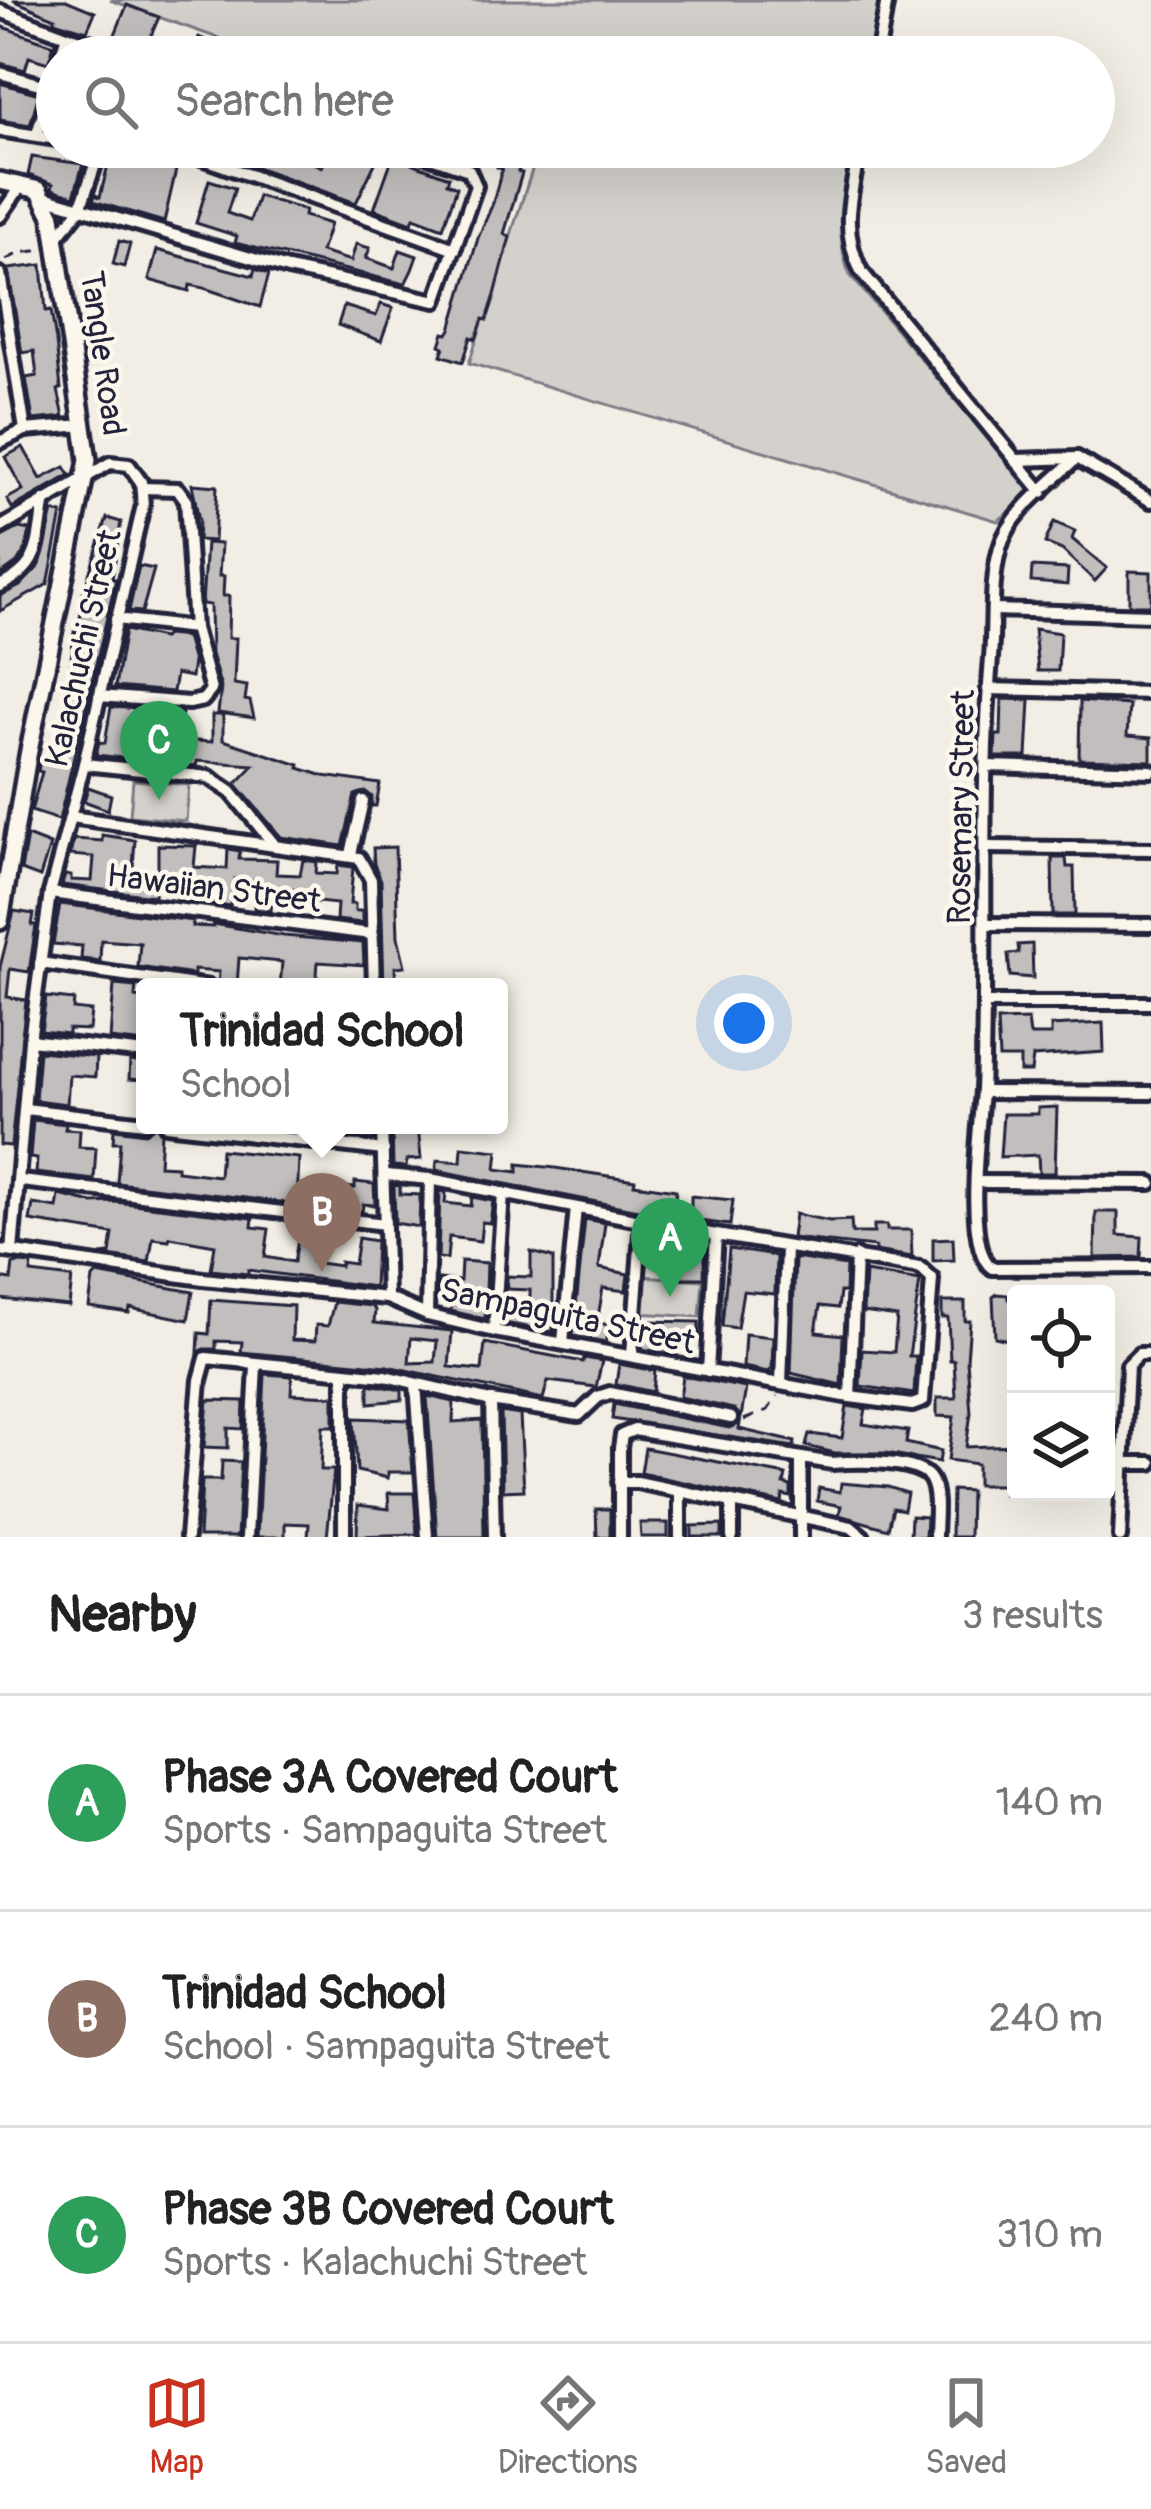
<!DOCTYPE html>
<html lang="en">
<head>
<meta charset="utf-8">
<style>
  :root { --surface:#fff; --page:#f6f6f6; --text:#222; --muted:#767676; --line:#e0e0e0; --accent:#c8321e }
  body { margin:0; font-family:Pangolin,sans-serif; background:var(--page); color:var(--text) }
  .controls { position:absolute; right:36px; bottom:36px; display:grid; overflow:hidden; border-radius:12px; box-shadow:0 12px 48px #0002 }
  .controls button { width:108px; height:108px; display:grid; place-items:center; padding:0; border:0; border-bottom:3px solid var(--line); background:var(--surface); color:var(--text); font:60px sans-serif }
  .you { position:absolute; left:744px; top:1023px; width:42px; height:42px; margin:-30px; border:9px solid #fff; border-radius:50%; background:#1a73e8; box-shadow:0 0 0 18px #1a73e833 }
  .badge { display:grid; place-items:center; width:78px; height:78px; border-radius:50%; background:var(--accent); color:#fff; font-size:39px; font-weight:700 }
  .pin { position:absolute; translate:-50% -99px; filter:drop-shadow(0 3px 6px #0008) }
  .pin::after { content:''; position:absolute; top:63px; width:42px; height:36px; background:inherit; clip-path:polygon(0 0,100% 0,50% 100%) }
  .popup { position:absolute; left:136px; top:978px; width:372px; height:156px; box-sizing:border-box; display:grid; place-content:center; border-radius:12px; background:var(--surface); filter:drop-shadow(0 3px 9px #0005); font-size:39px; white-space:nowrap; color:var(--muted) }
  .popup b { font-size:45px; color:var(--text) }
  .popup::after { content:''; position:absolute; left:50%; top:100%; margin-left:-24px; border:24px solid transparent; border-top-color:var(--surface) }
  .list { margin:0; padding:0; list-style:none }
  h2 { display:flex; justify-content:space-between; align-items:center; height:156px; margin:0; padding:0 48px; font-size:51px }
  h2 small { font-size:39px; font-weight:400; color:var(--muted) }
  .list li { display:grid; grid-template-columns:78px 1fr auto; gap:36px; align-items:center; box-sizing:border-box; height:216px; padding:0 48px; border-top:3px solid var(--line) }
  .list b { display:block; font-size:45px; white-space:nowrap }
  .list p { margin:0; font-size:39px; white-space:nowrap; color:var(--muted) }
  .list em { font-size:39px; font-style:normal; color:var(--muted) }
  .icon { flex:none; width:66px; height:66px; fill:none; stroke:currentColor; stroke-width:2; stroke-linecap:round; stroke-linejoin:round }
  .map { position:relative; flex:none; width:1151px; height:1537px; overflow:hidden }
  .search { position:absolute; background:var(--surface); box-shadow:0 12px 48px #0002; left:36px; right:36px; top:36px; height:132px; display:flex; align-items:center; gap:30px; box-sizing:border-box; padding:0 42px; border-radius:66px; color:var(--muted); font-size:45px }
  .sheet { height:804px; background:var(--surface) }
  nav { display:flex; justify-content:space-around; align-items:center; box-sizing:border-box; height:168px; border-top:3px solid var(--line); background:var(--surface); font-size:33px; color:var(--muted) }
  nav a { display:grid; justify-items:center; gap:6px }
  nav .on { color:var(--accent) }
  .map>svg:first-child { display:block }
  .green { fill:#d4d1cc; stroke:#7b7a84; stroke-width:3 }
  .building { fill:#c2bebe; stroke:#22223b; stroke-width:3; fill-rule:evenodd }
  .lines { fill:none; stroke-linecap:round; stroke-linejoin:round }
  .street-casing { stroke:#22223b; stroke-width:20 }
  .secondary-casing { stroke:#22223b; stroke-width:24 }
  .path { stroke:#22223b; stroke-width:3; stroke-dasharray:12 9; stroke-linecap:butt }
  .street { stroke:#fbf7ec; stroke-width:10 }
  .secondary { stroke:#fbf7ec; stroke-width:15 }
  .labels { text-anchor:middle; stroke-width:9; stroke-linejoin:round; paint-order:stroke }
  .street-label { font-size:33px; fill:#22223b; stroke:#fbf7ec }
</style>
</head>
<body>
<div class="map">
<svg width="1151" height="1537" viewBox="0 0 1151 1537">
  <rect width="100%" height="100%" fill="#f2eee5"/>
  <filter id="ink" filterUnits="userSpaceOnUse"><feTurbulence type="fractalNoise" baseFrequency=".00833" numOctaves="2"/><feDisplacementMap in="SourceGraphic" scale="24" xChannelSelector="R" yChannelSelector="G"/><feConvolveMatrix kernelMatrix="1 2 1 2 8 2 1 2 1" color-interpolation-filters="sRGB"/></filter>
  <g filter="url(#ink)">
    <!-- green -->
    <g class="green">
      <polygon points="110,0 881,0 871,57 272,57"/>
      <path d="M 527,147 L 855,147 C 848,189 832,235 850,275 L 1033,492 L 998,521 L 469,363 L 538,152 Z"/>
      <polygon points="133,780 189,785 186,821 130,816"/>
      <polygon points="640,1276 703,1280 700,1317 638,1313"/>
    </g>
    <!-- building -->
    <g class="building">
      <polygon points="13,0 66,0 95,12 87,31 54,21 55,18"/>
      <polygon points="127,5 159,17 146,47 114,37"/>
      <polygon points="0,26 54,45 48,63 29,57 25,70 0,63"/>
      <polygon points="199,37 215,44 218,38 237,46 233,57 191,57"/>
      <polygon points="0,83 39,94 30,125 0,120"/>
      <polygon points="242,147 299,147 305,150 302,158 322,167 331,149 350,157 354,157 357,147 380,153 356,203 237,160"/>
      <polygon points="502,147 524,151 518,172 522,173 504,234 510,237 495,295 487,320 483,319 476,339 471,337 463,362 441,355 444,347 440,345 444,333 448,334 451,329 478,238 493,203 502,169 497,167"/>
      <polygon points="144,151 156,155 154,164 176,170 164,222 93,201 95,195 100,197 111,153 141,162"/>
      <polygon points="393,156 449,177 447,183 457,187 443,228 414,217 412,223 374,209"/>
      <polygon points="32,157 83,164 74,196 52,189 53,184 28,175"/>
      <polygon points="209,180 235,188 227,213 250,221 258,196 305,210 304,216 330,224 321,252 351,261 356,244 370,248 366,258 394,268 400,250 417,256 412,270 405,284 235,243 237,236 196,223"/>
      <polygon points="119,241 130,244 124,267 113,264"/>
      <polygon points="157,250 253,276 255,269 269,274 260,307 204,288 190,285 189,291 149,280"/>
      <polygon points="42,265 46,311 51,310 56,341 61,389 58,390 64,417 33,420 26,378 37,376 34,351 22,353 8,269"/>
      <polygon points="381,304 393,308 381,341 338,325 344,306 376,316"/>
      <polygon points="23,447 41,479 65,467 70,475 12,508 7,499 23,490 5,457"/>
      <polygon points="192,484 217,486 214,541 198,540 199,520"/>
      <polygon points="53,512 62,514 48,584 0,611 0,596 20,586 40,565"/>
      <polygon points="107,518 121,522 112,579 116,579 59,820 31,811 42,772 38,771 40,760 47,762 58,730 63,732 74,632 79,633 82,596"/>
      <polygon points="1054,522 1075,531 1072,539 1107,568 1095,581 1062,550 1045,543"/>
      <polygon points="19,528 30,530 26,548 17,563 0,575 0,538"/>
      <polygon points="206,543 221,544 219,576 224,576 223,596 229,596 228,638 236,638 234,684 247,686 245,700 250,701 254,718 218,713 221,688 211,654 210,605 202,604"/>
      <polygon points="139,566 154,569 142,612 129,611"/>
      <polygon points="1032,567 1068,569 1067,585 1031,582"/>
      <polygon points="1129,571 1151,572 1151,605 1129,605"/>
      <polygon points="1034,629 1060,633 1058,671 1038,671"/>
      <polygon points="125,630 163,638 166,635 186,637 193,662 191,677 176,674 173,692 115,687"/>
      <polygon points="1002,699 1030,700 1027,757 995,757 996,735 1001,735"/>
      <polygon points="1080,701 1129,705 1127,736 1151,738 1151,761 1079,759"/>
      <polygon points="111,707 182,712 178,740 212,742 212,715 223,715 223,740 300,765 299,768 324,776 380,784 376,806 372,806 372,797 366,792 355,795 343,846 281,837 236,784 254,765 197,761 196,766 180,764 181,757 161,755 160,762 96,755 99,742 105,743"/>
      <polygon points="88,787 111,795 108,810 84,801"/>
      <polygon points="102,835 135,840 132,880 155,882 154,896 62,885 65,875 71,876 71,880 92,881 94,857 70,855 74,839 102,841"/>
      <polygon points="27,836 50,845 40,877 21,870"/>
      <polygon points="158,845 196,846 194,867 227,869 228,849 240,851 239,859 277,860 276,874 300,875 303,860 317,862 316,873 337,874 338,865 353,867 350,904 355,904 355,911 362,911 362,923 336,920 337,904 317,902 318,895 298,894 299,890 273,888 271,911 254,909 256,880 235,879 230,906 215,904 216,883 196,881 194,902 177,899 178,884 158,882"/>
      <polygon points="395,847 398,937 405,966 395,967 396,987 384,987 381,880 374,864 373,848"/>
      <polygon points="1052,858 1066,858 1067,867 1074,867 1075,915 1053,915"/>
      <polygon points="60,904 193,921 192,926 213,927 213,924 284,936 363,943 364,965 318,962 316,987 280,987 282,962 239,958 237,986 218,985 219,972 194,970 194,975 138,967 140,943 101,940 100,961 81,959 82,946 53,944"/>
      <polygon points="14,911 34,914 32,925 36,925 29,972 10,969 7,997 26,1000 11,1146 0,1145 0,967"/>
      <polygon points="1032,944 1033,978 1010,976 1008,954 1019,953 1018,945"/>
      <polygon points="114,985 136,987 135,997 145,998 145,1043 110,1039"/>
      <polygon points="46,997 74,1000 73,1009 91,1011 89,1030 68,1029 68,1034 41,1031"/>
      <polygon points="1028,1020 1030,1035 1051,1035 1051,1026 1103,1023 1104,1052 1033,1057 1031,1072 1020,1072 1020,1058 999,1058 997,1021"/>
      <polygon points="39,1051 96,1057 95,1077 69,1075 67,1104 35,1100"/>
      <polygon points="130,1061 145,1063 145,1080 129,1079"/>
      <polygon points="1057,1107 1055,1173 1039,1173 1038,1155 1000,1157 1003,1114 1038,1114 1038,1108"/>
      <polygon points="33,1120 66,1124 65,1129 80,1130 79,1147 96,1148 94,1180 36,1173 37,1159 30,1158"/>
      <polygon points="156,1125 161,1133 159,1165 177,1166 177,1171 219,1176 221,1150 299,1158 297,1204 117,1183 120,1142 113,1142 114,1129 145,1133"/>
      <polygon points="392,1125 418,1125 421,1159 407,1160 406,1167 393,1166"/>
      <polygon points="462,1147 498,1151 496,1169 518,1172 518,1164 555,1168 635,1180 634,1184 676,1190 673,1217 436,1170 437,1160 461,1162"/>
      <polygon points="355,1182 374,1184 375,1205 363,1204 362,1212 318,1206 320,1185 355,1188"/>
      <polygon points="394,1185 400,1186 400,1194 420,1195 419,1227 395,1223"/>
      <polygon points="440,1191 446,1192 445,1203 471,1206 472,1197 493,1201 490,1223 482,1222 480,1241 449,1237 447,1259 438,1258"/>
      <polygon points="59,1195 93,1203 115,1202 253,1218 252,1227 269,1229 265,1257 294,1262 298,1240 315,1242 312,1262 340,1266 340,1262 354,1264 358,1238 376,1241 374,1287 248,1270 248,1274 211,1270 215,1245 170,1237 169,1240 153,1238 149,1262 101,1255 110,1254 113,1234 30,1221 33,1204 57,1208"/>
      <polygon points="691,1196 733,1200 730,1225 691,1220"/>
      <polygon points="1096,1212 1118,1212 1118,1235 1142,1237 1141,1257 1095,1258"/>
      <polygon points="795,1214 830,1221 851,1220 852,1233 874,1233 874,1225 887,1225 887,1230 911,1230 912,1257 875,1251 875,1247 792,1238"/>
      <polygon points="585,1219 605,1223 599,1268 628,1274 626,1291 603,1288 597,1323 610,1325 606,1342 573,1336"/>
      <polygon points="953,1238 954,1260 933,1261 933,1239"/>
      <polygon points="692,1240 705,1243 704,1278 673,1278 673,1252 692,1252"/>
      <polygon points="729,1249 776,1256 775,1294 743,1291 737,1328 722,1326"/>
      <polygon points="531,1252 553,1258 553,1332 504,1323 505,1313 530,1314 530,1290 507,1289 507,1276 531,1277"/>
      <polygon points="795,1258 846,1266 845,1292 840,1292 838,1308 820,1306 816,1332 843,1335 841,1385 791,1373"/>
      <polygon points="461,1261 487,1263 485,1319 451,1311 451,1300 437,1299 438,1279 460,1281"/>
      <polygon points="20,1263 32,1264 31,1273 72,1278 69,1306 0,1299 0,1278 11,1280 13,1264"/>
      <polygon points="865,1272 920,1281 909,1356 916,1356 914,1394 860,1386 862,1350 894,1352 897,1317 863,1312"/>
      <polygon points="97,1274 193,1292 188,1320 130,1308 129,1313 89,1307 93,1278"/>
      <polygon points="997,1294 1008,1295 1008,1299 1012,1300 1011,1319 1016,1325 1012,1341 995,1337 993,1297"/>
      <path d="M 211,1300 L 293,1306 L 292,1340 L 315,1341 L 316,1325 L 328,1326 L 334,1302 L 371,1306 L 375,1310 L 374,1323 L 452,1331 L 449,1367 L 482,1370 L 485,1343 L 583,1362 L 584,1358 L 602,1361 L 596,1387 L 548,1381 L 543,1399 L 387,1366 L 241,1352 L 242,1342 L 216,1341 L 216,1349 L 204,1349 L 198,1353 L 199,1333 L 209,1334 ZM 411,1338 L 437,1341 L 435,1362 L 409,1363 Z"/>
      <polygon points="942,1302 965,1302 965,1321 970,1321 967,1360 971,1413 966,1447 1016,1445 1016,1494 1004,1494 1004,1485 977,1485 977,1464 948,1460 954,1417 937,1416 937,1398 956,1398 954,1360 950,1360 948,1318 942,1318"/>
      <polygon points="644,1321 699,1322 699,1340 677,1340 677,1355 642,1349"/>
      <polygon points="745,1334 773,1337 772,1369 768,1372 743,1367"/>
      <polygon points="619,1364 655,1371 653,1392 616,1384"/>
      <polygon points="265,1374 292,1376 291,1394 334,1396 334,1426 323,1426 321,1470 334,1470 327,1537 308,1537 309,1524 285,1523 285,1537 257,1537"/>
      <polygon points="683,1376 746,1388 739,1429 795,1442 794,1447 612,1419 614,1404 729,1428 739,1424 740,1416 734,1409 680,1397"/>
      <polygon points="369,1384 402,1390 402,1400 369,1403"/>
      <polygon points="427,1396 454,1402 453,1422 482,1420 484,1537 437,1537"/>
      <polygon points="208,1400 244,1401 243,1429 228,1428 228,1448 204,1447"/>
      <polygon points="847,1406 866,1409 863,1424 908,1431 906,1443 941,1451 939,1462 886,1453 835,1453 806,1446 809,1434 842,1438"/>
      <polygon points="501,1412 520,1415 524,1490 503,1491"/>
      <polygon points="354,1418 409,1420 413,1472 388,1472 388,1478 357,1471"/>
      <polygon points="645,1448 786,1475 784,1484 791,1486 791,1497 783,1495 782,1503 641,1473"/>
      <polygon points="222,1461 241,1462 237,1537 199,1537 202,1480 221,1480"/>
      <polygon points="841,1483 888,1487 907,1493 904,1510 893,1508 888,1529 839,1515 841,1506 817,1501 819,1488 840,1492"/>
      <polygon points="952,1490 970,1491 969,1537 951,1537"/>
      <polygon points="388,1493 414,1493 417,1534 357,1536 358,1505 389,1509"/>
      <polygon points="596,1509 610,1509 610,1537 597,1537"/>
      <polygon points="911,1516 926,1517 925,1537 910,1537"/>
      <polygon points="640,1523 668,1523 668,1537 641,1537"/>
      <polygon points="722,1525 722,1537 692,1537 692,1526"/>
    </g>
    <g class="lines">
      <!-- street casing -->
      <g class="street-casing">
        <g id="street">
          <polyline points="0,11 67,36 143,57"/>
          <polyline points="60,57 67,36"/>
          <polyline points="877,57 887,0"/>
          <polyline points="0,73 50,87"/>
          <polyline points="0,130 57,139"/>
          <polyline points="37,134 57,66"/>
          <polyline points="171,147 455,249"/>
          <path d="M 860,147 C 852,193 839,227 861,271 L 1042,492"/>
          <polyline points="44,197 288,269 436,301 476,186 469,170 402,147"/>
          <polyline points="0,216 22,184"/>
          <polyline points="56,239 80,209 101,147"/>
          <polyline points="0,274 25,430"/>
          <polyline points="0,442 25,430 84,425"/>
          <polyline points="1016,460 1077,458"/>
          <path d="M 1151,501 L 1077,458 C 1051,483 1009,513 1000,548 C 990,582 994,623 991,658 C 979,801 988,946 982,1090 C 980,1125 963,1248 992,1268 L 1151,1267"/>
          <polyline points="0,528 110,463 129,465 141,482 143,505 84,764 50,893 30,1040 12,1251"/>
          <path d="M 0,586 C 43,565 36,543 45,500"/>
          <polyline points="995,610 1151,615"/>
          <polyline points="116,619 194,628"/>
          <polyline points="988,689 1151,693"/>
          <polyline points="99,696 189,703 203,700 211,690 194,628 186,500 178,489 142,488"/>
          <polyline points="84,764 209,777 231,792 273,843"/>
          <polyline points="987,766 1151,771"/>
          <polyline points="71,817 359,858 371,880 374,987"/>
          <polyline points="986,847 1151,849"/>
          <polyline points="351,854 363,801"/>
          <polyline points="50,893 371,934"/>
          <polyline points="985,924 1151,925"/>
          <polyline points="40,963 209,987"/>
          <polyline points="984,1003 1151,1003"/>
          <polyline points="30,1040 145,1053"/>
          <polyline points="982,1092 1151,1093"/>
          <polyline points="25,1109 145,1123"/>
          <polyline points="166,1125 384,1150"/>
          <polyline points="382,1125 387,1298"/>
          <polyline points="21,1181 385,1224"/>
          <polyline points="976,1182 1151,1183"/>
          <polyline points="0,1250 203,1279 387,1298 427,1315 494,1331 850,1397 912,1405 923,1401 932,1279 920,1268 716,1235 430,1179 386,1175"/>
          <polyline points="427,1315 430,1179"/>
          <polyline points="494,1331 503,1193"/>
          <polyline points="563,1342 576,1208"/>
          <polyline points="632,1355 642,1220"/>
          <polyline points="708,1371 716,1235"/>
          <polyline points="344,1372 344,1537"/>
          <polyline points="781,1383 786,1248"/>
          <polyline points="416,1384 427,1537"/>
          <polyline points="850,1397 856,1256"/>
          <polyline points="491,1401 494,1537"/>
          <polyline points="1122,1463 1151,1463"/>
          <polyline points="619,1482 637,1482 851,1527 863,1537"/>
          <polyline points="680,1491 680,1537"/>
          <polyline points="732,1503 732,1537"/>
          <polyline points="187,1537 200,1380 206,1358 385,1376 491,1401 579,1415 598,1397 610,1393 731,1418"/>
          <polyline points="247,1537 256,1366"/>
          <path d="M 620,1537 L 620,1448 L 622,1435 L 634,1430 L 832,1463 C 854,1461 920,1459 931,1480 C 939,1496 935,1520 935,1537"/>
          <polyline points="801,1537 801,1458"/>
          <polyline points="1120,1537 1128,1365 1139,1354 1151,1354"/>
        </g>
      </g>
      <!-- secondary casing -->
      <g class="secondary-casing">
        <polyline id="secondary" points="0,181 39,190 52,216 88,460 28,756 0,921"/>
      </g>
      <!-- path -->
      <g class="path">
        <polyline points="6,260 19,253 44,250"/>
        <polyline points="744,1420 768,1410 777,1396"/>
      </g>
      <!-- street -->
      <use href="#street" class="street"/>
      <!-- secondary -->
      <use href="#secondary" class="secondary"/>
    </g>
  </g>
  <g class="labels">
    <!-- street labels -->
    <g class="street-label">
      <text transform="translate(104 353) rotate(82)" y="12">Tangle Road</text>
      <text transform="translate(82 648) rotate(-77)" y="12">Kalachuchi Street</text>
      <text transform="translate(960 807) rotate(-89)" y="12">Rosemary Street</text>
      <text transform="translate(214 887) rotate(7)" y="12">Hawaiian Street</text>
      <text transform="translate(568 1315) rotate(12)" y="12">Sampaguita Street</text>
    </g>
  </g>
</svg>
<div class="controls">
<button><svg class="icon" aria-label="locate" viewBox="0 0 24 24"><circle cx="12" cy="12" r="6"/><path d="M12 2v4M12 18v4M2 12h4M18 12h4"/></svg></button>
<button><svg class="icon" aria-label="layers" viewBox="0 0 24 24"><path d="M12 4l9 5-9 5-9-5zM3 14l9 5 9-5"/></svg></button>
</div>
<div class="you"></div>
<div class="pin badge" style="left:670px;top:1297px;background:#2e9e5b">A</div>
<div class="pin badge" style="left:322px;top:1272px;background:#8d6e63">B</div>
<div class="popup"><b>Trinidad School</b>School</div>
<div class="pin badge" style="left:159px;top:800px;background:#2e9e5b">C</div>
<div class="search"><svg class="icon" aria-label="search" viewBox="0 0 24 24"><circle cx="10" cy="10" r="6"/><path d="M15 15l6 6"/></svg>Search here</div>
</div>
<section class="sheet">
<h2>Nearby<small>3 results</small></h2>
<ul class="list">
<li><span class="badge" style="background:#2e9e5b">A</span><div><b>Phase 3A Covered Court</b><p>Sports · Sampaguita Street</p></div><em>140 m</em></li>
<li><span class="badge" style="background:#8d6e63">B</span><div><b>Trinidad School</b><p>School · Sampaguita Street</p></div><em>240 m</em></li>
<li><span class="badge" style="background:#2e9e5b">C</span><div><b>Phase 3B Covered Court</b><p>Sports · Kalachuchi Street</p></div><em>310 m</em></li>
</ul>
</section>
<nav>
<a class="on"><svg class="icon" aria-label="map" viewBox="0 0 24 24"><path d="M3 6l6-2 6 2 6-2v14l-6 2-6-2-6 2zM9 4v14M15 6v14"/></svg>Map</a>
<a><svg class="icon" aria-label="directions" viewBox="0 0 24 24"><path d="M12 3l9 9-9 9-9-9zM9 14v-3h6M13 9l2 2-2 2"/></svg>Directions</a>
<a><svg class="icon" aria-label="saved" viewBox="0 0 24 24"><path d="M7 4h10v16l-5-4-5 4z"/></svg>Saved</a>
</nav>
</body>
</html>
